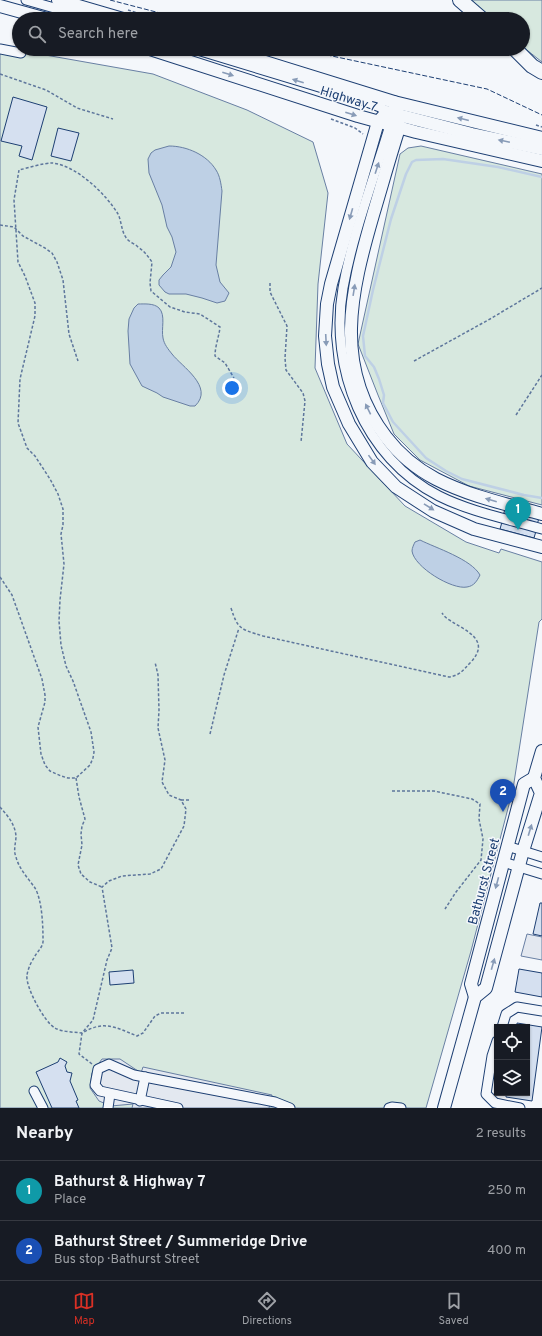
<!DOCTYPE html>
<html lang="en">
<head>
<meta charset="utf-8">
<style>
  :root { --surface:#171b24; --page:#20242c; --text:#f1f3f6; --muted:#9ea1a6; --line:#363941; --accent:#d93025 }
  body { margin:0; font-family:Overpass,sans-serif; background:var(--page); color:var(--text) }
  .controls { position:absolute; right:12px; bottom:12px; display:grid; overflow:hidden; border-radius:0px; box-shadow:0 1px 3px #0004 }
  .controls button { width:36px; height:36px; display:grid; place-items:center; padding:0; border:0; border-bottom:1px solid var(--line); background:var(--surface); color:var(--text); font:20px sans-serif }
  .you { position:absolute; left:232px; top:388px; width:14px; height:14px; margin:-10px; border:3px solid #fff; border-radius:50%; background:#1a73e8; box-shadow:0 0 0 6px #1a73e833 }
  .badge { display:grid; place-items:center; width:26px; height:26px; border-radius:50%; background:var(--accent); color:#fff; font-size:13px; font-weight:700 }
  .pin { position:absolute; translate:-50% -33px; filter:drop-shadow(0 1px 2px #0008) }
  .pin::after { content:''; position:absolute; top:21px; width:14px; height:12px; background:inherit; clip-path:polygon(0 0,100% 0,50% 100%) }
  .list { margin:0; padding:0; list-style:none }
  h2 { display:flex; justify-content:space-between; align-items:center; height:52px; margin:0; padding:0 16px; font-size:17px }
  h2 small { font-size:13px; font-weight:400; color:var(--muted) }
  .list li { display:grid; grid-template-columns:26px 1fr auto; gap:12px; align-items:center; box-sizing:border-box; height:60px; padding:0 16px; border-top:1px solid var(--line) }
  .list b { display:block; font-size:15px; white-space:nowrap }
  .list p { margin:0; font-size:13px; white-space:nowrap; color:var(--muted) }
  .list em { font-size:13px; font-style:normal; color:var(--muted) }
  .icon { flex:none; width:22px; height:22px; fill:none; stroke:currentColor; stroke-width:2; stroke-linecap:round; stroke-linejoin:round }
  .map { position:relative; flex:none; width:542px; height:1108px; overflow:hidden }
  .search { position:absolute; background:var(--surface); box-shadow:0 1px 3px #0004; left:12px; right:12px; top:12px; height:44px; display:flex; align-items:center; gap:10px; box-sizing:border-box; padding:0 14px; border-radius:22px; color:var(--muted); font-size:15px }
  .sheet { height:172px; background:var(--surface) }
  nav { display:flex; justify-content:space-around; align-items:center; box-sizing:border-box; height:56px; border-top:1px solid var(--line); background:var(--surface); font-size:11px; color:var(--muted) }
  nav a { display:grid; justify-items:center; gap:2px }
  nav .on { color:var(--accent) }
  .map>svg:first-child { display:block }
  .green { fill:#d7e8df; stroke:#687fa3 }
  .parking { fill:#e3e8f0; stroke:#687fa3 }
  .water { fill:#bed0e5; stroke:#687fa3 }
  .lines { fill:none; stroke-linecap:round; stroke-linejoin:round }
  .stream { stroke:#bed0e5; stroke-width:2.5 }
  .building { fill:#d5e0f0; stroke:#1d3f73 }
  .minor-casing { stroke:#1d3f73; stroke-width:11 }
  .major-casing { stroke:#1d3f73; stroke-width:14 }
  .highway-casing { stroke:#1d3f73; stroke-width:16 }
  .path { stroke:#5e769c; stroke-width:1.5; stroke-dasharray:3 2; stroke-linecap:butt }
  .minor { stroke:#f4f7fb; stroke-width:9 }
  .major { stroke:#f4f7fb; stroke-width:12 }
  .highway { stroke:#f4f7fb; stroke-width:14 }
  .fence { stroke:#1d3f73; stroke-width:1; stroke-dasharray:5 2; stroke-linecap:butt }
  .oneway { fill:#889bb7 }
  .labels { text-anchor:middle; stroke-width:3; stroke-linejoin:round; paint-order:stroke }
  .street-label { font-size:13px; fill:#1d3f73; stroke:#f4f7fb }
</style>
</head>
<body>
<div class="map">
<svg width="542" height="1108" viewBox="0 0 542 1108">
  <rect width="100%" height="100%" fill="#f4f7fb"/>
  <!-- green -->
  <g class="green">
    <polygon points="471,0 542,0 542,62 523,47 523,19 492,19"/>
    <polygon points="0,47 153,74 247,110 313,142 328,193 318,284 315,368 347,444 405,506 466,542 499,553 501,549 542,562 542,619 539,622 513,789 471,951 426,1108 0,1108"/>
    <polygon points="421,146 542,174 542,505 469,486 420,460 394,434 378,395 358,344 400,154 408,148"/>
  </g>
  <!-- parking -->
  <g class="parking">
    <polygon points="527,934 542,937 542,960 521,956"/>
    <polygon points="102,1059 120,1059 141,1073 143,1067 272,1095 269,1108 132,1108 133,1104 111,1106 99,1101 90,1088 92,1073"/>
  </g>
  <!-- water -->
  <g class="water">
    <path d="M 169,146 C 187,146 207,155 216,170 C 220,176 221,184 222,191 L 216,265 L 220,282 L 229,293 L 225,301 L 217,303 L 202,298 L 186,294 L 169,294 L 165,292 L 159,285 L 159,280 L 163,275 L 171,267 L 176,252 L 172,237 L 167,227 L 162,205 L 149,173 L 148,159 L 151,153 L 155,150 Z"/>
    <path d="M 138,304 C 144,304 154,303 159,308 C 166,315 161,329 163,338 C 164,344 168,349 172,354 C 181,366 215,387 195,406 L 190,406 L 163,397 L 157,393 L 142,386 L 130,364 L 128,331 L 129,319 L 134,308 Z"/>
    <path d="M 420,540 C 436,548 471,559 480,575 C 477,581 474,586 467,587 C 452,590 414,567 412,551 C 412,548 414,544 415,542 Z"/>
  </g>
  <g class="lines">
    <!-- stream -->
    <polyline class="stream" points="542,177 498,167 443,159 416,160 412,162 406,174 391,219 373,290 363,336 365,356 374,367 379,379 384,395 383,403 393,422 426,458 446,471 462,479 524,495 542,498"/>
  </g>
  <!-- building -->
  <g class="building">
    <polygon points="13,97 47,107 32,160 19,156 22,146 1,141"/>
    <polygon points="58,128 79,133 71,161 51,156"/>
    <polygon points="505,509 539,518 537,525 503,516"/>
    <polygon points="502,522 536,531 534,538 500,529"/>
    <polygon points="540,903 542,903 542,936 533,934"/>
    <polygon points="519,969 542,973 542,997 515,992"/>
    <polygon points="133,970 134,983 110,985 109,972"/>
    <polygon points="517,1023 542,1027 532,1101 506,1097 506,1093 527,1093 527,1027 517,1027"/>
    <polygon points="60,1058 67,1062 65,1066 67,1072 72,1073 70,1081 78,1100 76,1101 79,1108 52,1108 36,1072 58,1062"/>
  </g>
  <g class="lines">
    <!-- minor casing -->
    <g class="minor-casing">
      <g id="minor">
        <polyline points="26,0 93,19"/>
        <polyline points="0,49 21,53"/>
        <path d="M 194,49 L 362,100 L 380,107 L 387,112 L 390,125 C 374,179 353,232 343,288 C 329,368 364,458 439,496 C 471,512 508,519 542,529"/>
        <polyline points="507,846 542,857"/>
        <polyline points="503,862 542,874"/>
        <polyline points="502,1027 506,1014 517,1007 542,1011"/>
        <polyline points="497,1041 492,1056 486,1094 495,1103 520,1108"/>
        <polyline points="34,1091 43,1108"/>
        <polyline points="140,1101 145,1077"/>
        <polyline points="108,1108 110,1094"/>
        <polyline points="178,1108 100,1091 95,1085 98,1069 109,1064 134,1075 275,1102 290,1108"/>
        <polyline points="389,1108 392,1107 401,1108"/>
      </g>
    </g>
    <!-- major casing -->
    <g class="major-casing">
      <g id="major">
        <polyline points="58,0 123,19"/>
        <polyline points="0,6 47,19"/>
        <polyline points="150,49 358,116 416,132 542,161"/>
        <polyline points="223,49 394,102 542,138"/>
        <path d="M 394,102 L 398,115 L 399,128 C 390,156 382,185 373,215 C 351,291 332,367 386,437 C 399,454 417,469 436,479 C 469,496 506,504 542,514"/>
        <polyline points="542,149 472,134 387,112 378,122 331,284 327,304 325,336 328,364 333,387 349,424 372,462 396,487 433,511 474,529 542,547"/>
        <polyline points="475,997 471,984 524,784 534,778"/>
        <polyline points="444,1108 475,997 486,988 523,851 541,793 534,778 542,751"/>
      </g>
    </g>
    <!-- highway casing -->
    <g class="highway-casing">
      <g id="highway">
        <polyline points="460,0 482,19"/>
        <polyline points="515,49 532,66 542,72"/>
      </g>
    </g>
    <!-- path -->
    <g class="path">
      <polyline points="128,10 157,19"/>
      <polyline points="123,49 142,55"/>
      <polyline points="0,74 46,90 77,108 113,119"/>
      <polyline points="331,119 355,128 363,134"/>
      <polyline points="536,125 542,127"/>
      <polyline points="0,225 14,227 23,236 45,248 52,253 57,262 63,280 69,334 78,361"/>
      <polyline points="270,283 270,292 287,326 285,358 286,370 303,393 305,401 301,442"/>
      <polyline points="414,361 490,319 542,288"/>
      <polyline points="516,415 542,375"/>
      <path d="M 0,577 L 12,595 L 42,679 L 45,695 L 45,702 L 38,727 L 41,754 L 45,765 L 50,771 L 61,776 L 68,778 L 76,778 L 90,765 L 93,758 L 94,752 L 91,732 L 73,681 L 66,666 L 61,645 L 59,621 L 60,600 L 64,564 L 61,534 L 63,525 L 63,509 L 58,494 L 50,479 L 35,456 L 27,448 L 18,423 L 20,379 L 35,316 L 35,303 L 25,276 L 18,262 L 14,200 L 19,170 C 28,168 43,163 52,163 C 76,165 106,194 118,214 C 122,222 121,233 128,240 C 130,242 135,244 138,247 C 144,251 148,256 152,262 L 150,283 L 151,291 L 170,307 L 185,312 L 200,314 L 220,327 C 219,337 215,346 215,356 L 225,363 L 234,378"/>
      <path d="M 231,608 C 238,630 241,629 263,636 L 449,677 C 461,675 463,670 471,662 C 491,640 466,631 451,621 C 447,619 444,616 442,613"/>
      <polyline points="210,734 224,675 239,628"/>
      <polyline points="76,778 79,797 85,819 82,826 81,834 82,845 78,865 81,874 90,882 102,887"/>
      <polyline points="392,791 434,791 472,799 480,804 479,819 483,839 481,860 456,892 445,909"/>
      <polyline points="181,800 190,800"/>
      <path d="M 0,807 C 7,815 15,824 16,836 C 16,843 13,850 16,857 C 19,869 28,878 35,888 C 42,900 43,925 43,939 C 44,947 37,951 34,958 C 31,962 28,969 27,975 C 25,986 44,1022 55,1028 C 62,1032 73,1032 82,1033 L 93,1020 L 107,960 L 112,948 L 102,887 L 109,881 L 122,876 L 150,874 L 161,869 L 184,826 L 186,809 L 181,800 L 169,795 L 162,782 L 165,760 L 158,728 L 159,710 L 158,675 L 155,662"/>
      <path d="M 92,1064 L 79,1054 L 82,1033 C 104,1020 115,1027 137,1036 L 143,1033 L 155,1016 L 161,1013 L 184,1013"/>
    </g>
    <!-- minor -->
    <use href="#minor" class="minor"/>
    <!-- major -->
    <use href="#major" class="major"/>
    <!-- highway -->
    <use href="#highway" class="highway"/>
    <!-- fence -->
    <g class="fence">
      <polyline points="110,0 183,19"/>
      <polyline points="299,49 487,89 542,115"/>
    </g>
  </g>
  <!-- one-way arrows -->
  <defs><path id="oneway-solid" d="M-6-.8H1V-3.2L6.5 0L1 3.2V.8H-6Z"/></defs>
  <g class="oneway">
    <use href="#oneway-solid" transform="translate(228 74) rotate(18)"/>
    <use href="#oneway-solid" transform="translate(298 81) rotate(-163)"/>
    <use href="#oneway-solid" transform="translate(351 114) rotate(18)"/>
    <use href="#oneway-solid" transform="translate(463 119) rotate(-166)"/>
    <use href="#oneway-solid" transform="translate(504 141) rotate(-168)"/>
    <use href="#oneway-solid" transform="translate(377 168) rotate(-72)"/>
    <use href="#oneway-solid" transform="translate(351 214) rotate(106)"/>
    <use href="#oneway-solid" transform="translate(354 290) rotate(-81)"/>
    <use href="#oneway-solid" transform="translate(326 340) rotate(87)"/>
    <use href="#oneway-solid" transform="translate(368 409) rotate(-116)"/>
    <use href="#oneway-solid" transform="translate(372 460) rotate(54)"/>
    <use href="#oneway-solid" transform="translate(491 500) rotate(-164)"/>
    <use href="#oneway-solid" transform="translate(429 507) rotate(32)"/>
    <use href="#oneway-solid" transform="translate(530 830) rotate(-73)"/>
    <use href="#oneway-solid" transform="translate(497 883) rotate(105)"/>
    <use href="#oneway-solid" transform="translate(493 964) rotate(-74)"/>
  </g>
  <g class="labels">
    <!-- street labels -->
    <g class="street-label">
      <text transform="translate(349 98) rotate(17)" y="5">Highway 7</text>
      <text transform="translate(483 881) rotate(-75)" y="5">Bathurst Street</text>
    </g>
  </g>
</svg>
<div class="controls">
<button><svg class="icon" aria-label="locate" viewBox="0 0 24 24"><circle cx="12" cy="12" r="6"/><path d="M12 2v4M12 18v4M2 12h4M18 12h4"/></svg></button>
<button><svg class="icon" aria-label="layers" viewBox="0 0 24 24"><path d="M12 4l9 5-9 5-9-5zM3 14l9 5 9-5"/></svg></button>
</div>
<div class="you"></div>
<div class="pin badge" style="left:518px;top:530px;background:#0f9aa8">1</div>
<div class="pin badge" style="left:503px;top:812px;background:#1a4fb4">2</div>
<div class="search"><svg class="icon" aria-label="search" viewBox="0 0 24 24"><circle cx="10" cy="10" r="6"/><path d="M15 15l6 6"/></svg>Search here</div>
</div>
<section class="sheet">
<h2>Nearby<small>2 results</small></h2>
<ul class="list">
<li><span class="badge" style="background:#0f9aa8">1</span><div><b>Bathurst &amp; Highway 7</b><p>Place</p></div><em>250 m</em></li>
<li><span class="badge" style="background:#1a4fb4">2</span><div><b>Bathurst Street / Summeridge Drive</b><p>Bus stop · Bathurst Street</p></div><em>400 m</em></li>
</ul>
</section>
<nav>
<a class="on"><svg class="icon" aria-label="map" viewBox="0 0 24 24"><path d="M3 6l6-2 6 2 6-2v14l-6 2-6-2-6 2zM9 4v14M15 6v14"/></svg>Map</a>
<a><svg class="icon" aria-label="directions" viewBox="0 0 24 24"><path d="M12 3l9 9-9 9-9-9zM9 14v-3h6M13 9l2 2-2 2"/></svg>Directions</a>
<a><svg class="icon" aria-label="saved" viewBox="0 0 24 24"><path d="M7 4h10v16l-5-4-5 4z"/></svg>Saved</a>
</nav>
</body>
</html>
